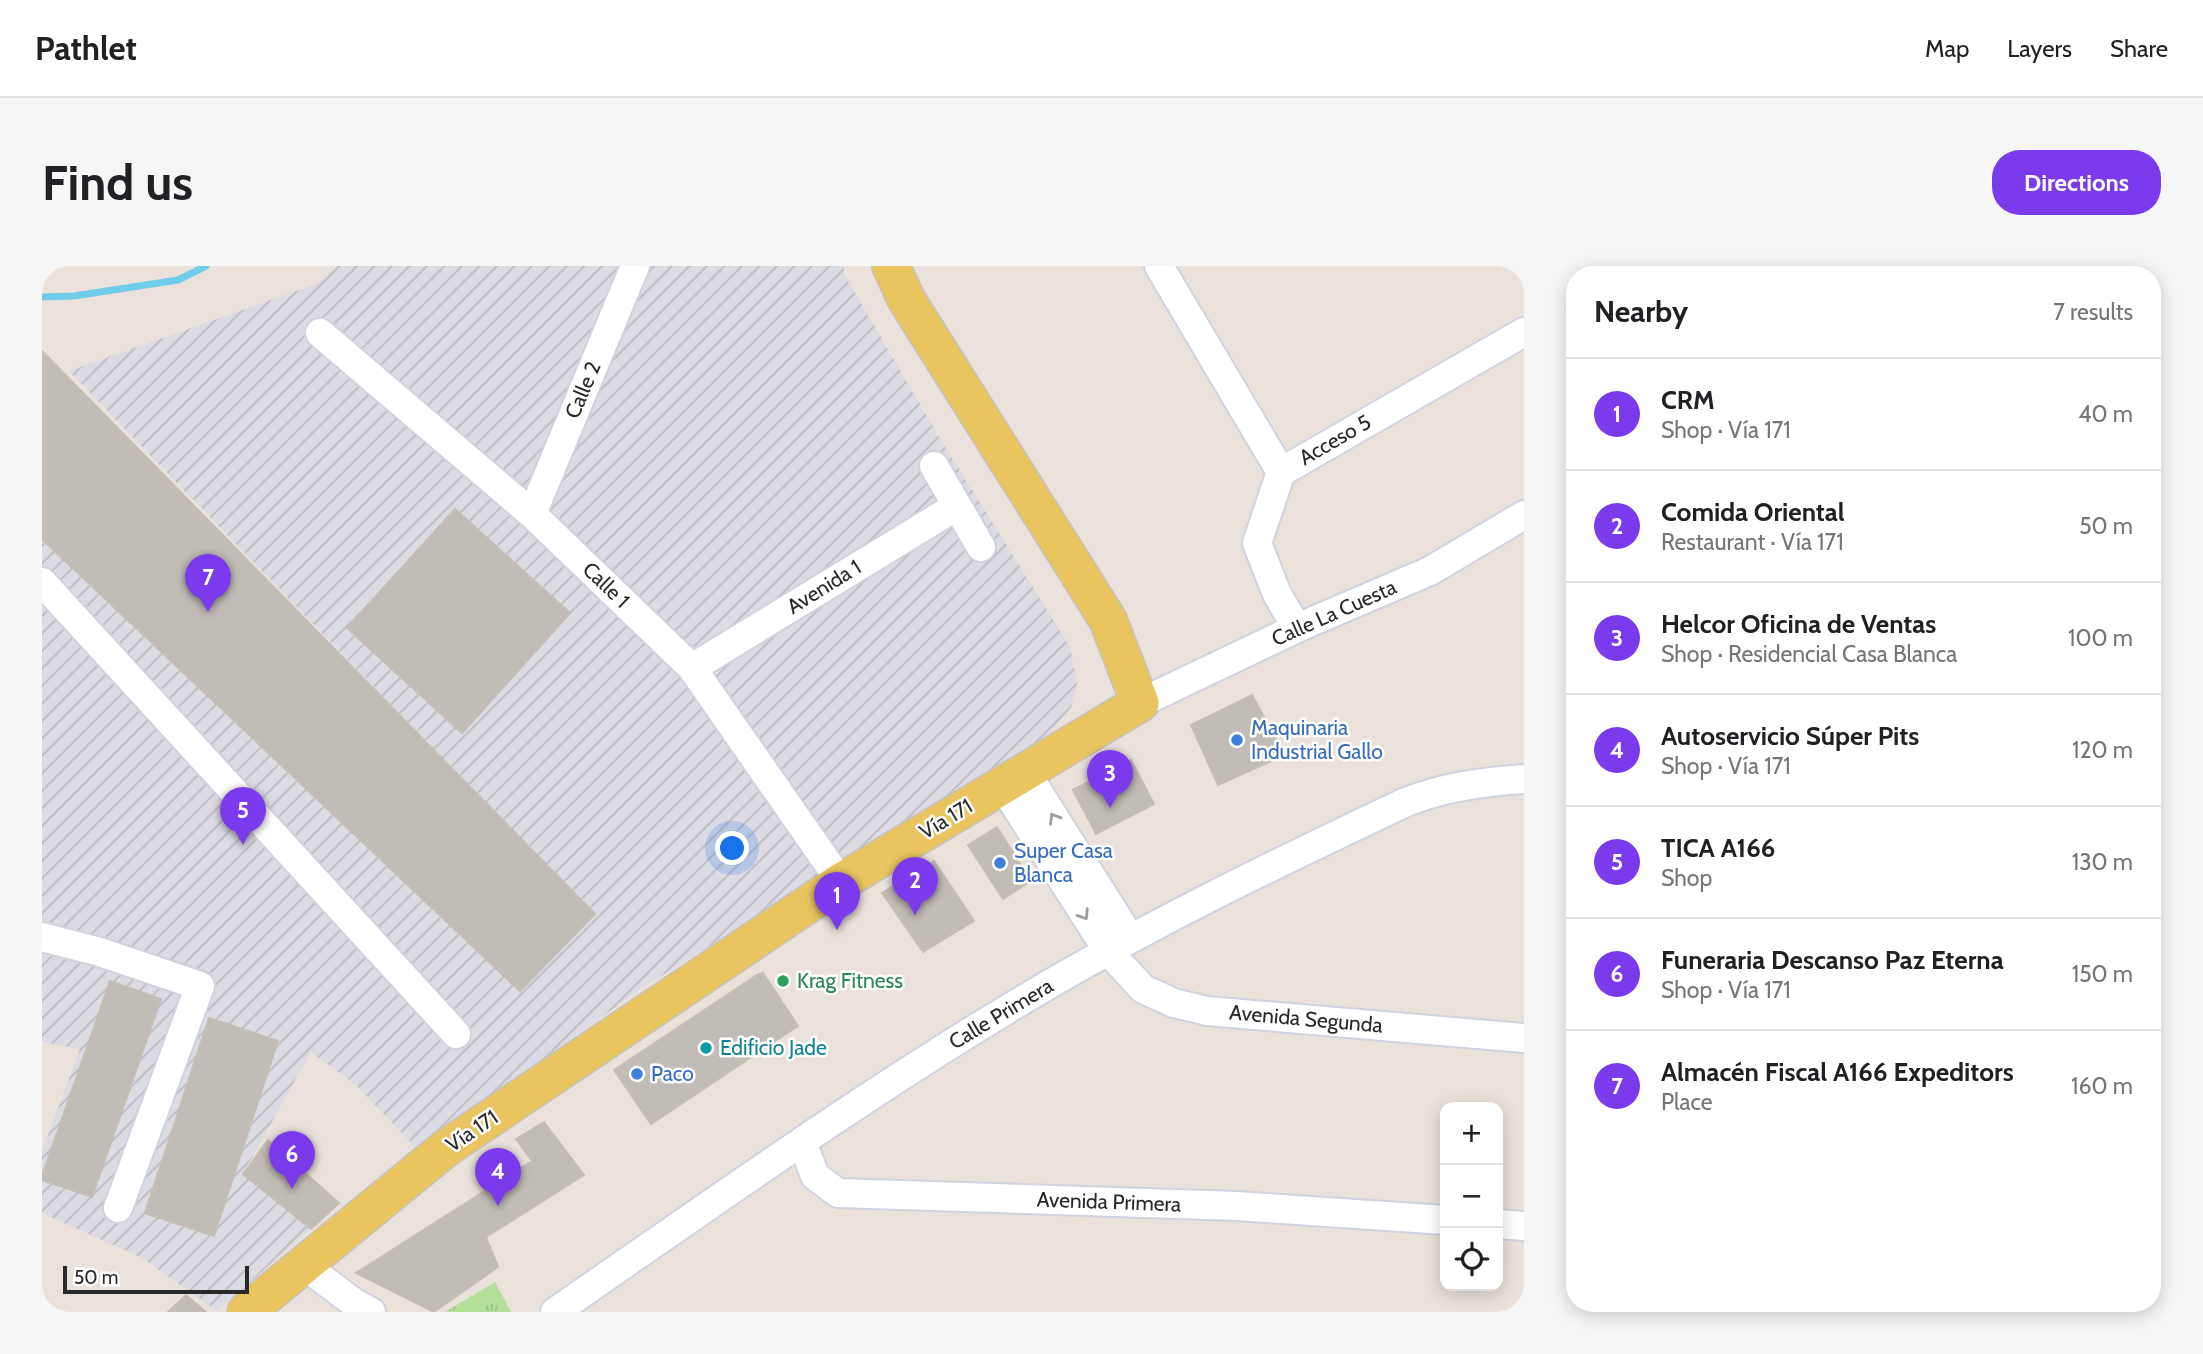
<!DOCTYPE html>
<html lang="en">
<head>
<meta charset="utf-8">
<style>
  :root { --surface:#fff; --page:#f6f6f6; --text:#202124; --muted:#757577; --line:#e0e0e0; --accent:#7c3aed }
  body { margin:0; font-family:Cabin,sans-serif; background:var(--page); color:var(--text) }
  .controls { position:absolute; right:21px; bottom:21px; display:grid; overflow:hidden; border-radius:14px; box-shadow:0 4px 18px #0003 }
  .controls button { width:63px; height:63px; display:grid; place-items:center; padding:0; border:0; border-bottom:2px solid var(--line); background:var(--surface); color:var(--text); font:35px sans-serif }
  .scale { position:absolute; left:21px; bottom:18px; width:186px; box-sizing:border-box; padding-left:7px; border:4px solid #282828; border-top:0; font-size:19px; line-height:24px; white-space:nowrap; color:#282828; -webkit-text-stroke:5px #fff; paint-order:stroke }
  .you { position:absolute; left:691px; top:583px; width:24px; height:24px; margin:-18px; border:5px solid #fff; border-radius:50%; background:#1a73e8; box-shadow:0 0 0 10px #1a73e833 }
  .badge { display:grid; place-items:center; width:46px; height:46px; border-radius:50%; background:var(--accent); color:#fff; font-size:23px; font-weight:700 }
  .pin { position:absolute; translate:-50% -58px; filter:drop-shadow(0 2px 4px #0008) }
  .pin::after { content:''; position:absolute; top:37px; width:24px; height:21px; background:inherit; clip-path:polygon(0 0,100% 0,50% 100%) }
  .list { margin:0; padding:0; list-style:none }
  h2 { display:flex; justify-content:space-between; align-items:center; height:91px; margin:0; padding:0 28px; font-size:30px }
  h2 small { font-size:23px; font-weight:400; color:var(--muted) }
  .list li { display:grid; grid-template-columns:46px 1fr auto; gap:21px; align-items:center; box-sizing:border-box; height:112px; padding:0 28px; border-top:2px solid var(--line) }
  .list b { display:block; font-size:26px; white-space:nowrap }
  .list p { margin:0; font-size:23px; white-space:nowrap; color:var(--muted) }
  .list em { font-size:23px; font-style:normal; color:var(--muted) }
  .icon { flex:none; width:38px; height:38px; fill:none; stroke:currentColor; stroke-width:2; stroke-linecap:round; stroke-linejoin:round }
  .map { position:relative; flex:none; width:1482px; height:1046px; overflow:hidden; border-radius:28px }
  header { display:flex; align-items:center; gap:42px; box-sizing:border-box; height:98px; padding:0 35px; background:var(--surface); border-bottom:2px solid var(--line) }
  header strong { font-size:33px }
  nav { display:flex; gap:38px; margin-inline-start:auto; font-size:24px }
  .intro { display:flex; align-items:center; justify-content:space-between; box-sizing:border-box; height:168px; padding:0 42px }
  h1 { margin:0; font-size:49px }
  .button { padding:18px 32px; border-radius:28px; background:var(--accent); color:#fff; font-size:24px; font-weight:700 }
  main { display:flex; gap:42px; padding:0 42px }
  aside { flex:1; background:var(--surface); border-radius:28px; box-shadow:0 4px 18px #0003 }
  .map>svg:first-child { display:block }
  .industrial { fill:url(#industrial-furrows) }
  .park { fill:url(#park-tufts) }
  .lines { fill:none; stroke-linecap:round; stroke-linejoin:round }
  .stream { stroke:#70cde9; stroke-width:7 }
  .building { fill:#c2bcb6; stroke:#c5beb4; stroke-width:2 }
  .minor-casing { stroke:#cfd3e0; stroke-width:32 }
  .major-casing { stroke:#c3c3c3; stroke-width:40 }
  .minor { stroke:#fff; stroke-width:28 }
  .major { stroke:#eac45e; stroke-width:37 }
  .oneway { stroke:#9e9e9e }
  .shop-dot { fill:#3f7fe0; stroke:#fff; stroke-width:2.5 }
  .leisure-dot { fill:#2e9e5b; stroke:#fff; stroke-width:2.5 }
  .culture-dot { fill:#0f9aa8; stroke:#fff; stroke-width:2.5 }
  .labels { text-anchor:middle; stroke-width:5; stroke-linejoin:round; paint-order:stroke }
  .street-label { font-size:21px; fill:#282828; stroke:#fff }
  .shop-label { font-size:21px; fill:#366cbe; stroke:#fff; text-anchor:start }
  .leisure-label { font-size:21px; fill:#27864d; stroke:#fff; text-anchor:start }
  .culture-label { font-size:21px; fill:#0d838f; stroke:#fff; text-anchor:start }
</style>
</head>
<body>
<header>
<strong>Pathlet</strong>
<nav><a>Map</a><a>Layers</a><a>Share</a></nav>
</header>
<div class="intro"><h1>Find us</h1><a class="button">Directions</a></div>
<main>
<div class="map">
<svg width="1482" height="1046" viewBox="0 0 1482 1046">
  <defs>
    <pattern id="industrial-furrows" width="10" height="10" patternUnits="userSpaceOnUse" patternTransform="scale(1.75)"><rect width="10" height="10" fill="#dcdae2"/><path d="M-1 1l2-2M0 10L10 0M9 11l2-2" fill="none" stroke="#bdbbc2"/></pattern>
    <pattern id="park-tufts" width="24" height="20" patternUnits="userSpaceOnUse" patternTransform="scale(1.75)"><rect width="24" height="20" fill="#b3df98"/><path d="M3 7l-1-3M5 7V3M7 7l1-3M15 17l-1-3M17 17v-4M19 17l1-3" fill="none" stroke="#9abf83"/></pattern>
  </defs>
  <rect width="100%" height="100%" fill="#eae2da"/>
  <!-- industrial -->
  <polygon class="industrial" points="295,0 802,0 802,8 899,174 1028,381 1035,416 1030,440 1004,472 598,723 377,885 314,819 269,786 201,908 269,963 175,1045 100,992 0,947 0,885 38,783 0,776 0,85 440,533 27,105 277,17"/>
  <!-- park -->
  <polygon class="park" points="453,1016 469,1046 403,1046"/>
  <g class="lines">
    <!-- stream -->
    <polyline class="stream" points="0,31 32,30 136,14 164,0"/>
  </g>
  <!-- building -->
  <g class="building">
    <polygon points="0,85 553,648 478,725 0,273"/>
    <polygon points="413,243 528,347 420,467 305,362"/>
    <polygon points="1210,429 1243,489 1176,519 1149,459"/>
    <polygon points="1089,494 1112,538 1054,568 1031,524"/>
    <polygon points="955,561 989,615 961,633 926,579"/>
    <polygon points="892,595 932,655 907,670 865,611"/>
    <polygon points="865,611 907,670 881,686 840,627"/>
    <polygon points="721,707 756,760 609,858 572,804 715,709"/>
    <polygon points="68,715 119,733 50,931 0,914 0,910"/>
    <polygon points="167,752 236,775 172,970 103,947"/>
    <polygon points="502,856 542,909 444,971 456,1001 392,1046 314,1007 490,895 474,873"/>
    <polygon points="226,874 297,937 269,963 201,908"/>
    <polygon points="144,1029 164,1046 126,1046"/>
  </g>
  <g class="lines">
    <!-- minor casing -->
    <g class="minor-casing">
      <g id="minor">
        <polyline points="1117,0 1239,206 1482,66"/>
        <polyline points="278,67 490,248 650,402 799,616"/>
        <polyline points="892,200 939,281"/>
        <polyline points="1239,206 1215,277 1235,328 1255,362"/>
        <polyline points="490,248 593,0"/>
        <polyline points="0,316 414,768"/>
        <polyline points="650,402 915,240"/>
        <polyline points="1098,437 1255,362 1388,305 1482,249"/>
        <polyline points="983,505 1088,672"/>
        <polyline points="960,519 1066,685 1101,723 1132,737 1165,745 1482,772"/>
        <polyline points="0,671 58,686 158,720 76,942"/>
        <polyline points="760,876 773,910 796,927 1195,940 1403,954"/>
        <polyline points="1456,958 1482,960"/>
        <polyline points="263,1000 311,1036 329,1046"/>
        <path d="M 513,1046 C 665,941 816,833 974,738 C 1100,662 1231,599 1364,536 C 1402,521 1441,516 1482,513"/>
      </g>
    </g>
    <!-- major casing -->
    <g class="major-casing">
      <polyline id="major" points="204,1046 404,882 799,616 1098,437 1066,354 864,33 849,0"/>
    </g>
    <!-- minor -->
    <use href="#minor" class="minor"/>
    <!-- major -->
    <use href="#major" class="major"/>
  </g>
  <!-- one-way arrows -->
  <defs><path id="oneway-chevron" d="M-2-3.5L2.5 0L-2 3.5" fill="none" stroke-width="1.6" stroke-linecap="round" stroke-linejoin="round" transform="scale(1.75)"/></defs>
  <g class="oneway">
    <use href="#oneway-chevron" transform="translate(1012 552) rotate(-121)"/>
    <use href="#oneway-chevron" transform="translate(1042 649) rotate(57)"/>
  </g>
  <!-- markers -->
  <g class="shop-dot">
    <circle cx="1195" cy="474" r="7"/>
    <circle cx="958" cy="597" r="7"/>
    <circle cx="595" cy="808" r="7"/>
  </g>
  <circle class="leisure-dot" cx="741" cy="715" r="7"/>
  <circle class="culture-dot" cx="664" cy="782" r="7"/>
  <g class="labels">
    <!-- street labels -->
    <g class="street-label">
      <text transform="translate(541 124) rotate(-67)" y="7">Calle 2</text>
      <text transform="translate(1293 174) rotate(-30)" y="7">Acceso 5</text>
      <text transform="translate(564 319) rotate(44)" y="7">Calle 1</text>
      <text transform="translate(782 321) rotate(-32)" y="7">Avenida 1</text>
      <text transform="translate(1292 347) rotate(-24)" y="7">Calle La Cuesta</text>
      <text transform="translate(904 553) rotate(-31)" y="7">Vía 171</text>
      <text transform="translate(959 748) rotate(-31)" y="7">Calle Primera</text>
      <text transform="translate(1264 753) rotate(5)" y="7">Avenida Segunda</text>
      <text transform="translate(430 865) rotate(-34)" y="7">Vía 171</text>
      <text transform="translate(1067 936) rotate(2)" y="7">Avenida Primera</text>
    </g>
    <!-- shop labels -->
    <g class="shop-label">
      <text x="1209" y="469">Maquinaria<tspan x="1209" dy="24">Industrial Gallo</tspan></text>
      <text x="972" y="592">Super Casa<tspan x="972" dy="24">Blanca</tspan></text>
      <text x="609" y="815">Paco</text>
    </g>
    <!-- leisure labels -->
    <g class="leisure-label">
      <text x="755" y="722">Krag Fitness</text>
    </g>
    <!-- culture labels -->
    <g class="culture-label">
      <text x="678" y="789">Edificio Jade</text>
    </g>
  </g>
</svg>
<div class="controls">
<button>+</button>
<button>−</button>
<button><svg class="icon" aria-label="locate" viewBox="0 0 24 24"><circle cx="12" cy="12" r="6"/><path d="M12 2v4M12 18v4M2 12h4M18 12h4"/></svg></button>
</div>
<div class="scale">50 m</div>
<div class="you"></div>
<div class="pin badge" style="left:795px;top:664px">1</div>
<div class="pin badge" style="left:873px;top:649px">2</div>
<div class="pin badge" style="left:1068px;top:542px">3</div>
<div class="pin badge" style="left:456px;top:940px">4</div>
<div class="pin badge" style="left:201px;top:579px">5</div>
<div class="pin badge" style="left:250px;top:923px">6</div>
<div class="pin badge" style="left:166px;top:346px">7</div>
</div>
<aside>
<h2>Nearby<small>7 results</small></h2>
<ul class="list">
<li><span class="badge">1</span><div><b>CRM</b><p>Shop · Vía 171</p></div><em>40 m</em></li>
<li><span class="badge">2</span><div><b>Comida Oriental</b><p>Restaurant · Vía 171</p></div><em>50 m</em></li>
<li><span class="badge">3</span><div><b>Helcor Oficina de Ventas</b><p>Shop · Residencial Casa Blanca</p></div><em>100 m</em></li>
<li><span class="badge">4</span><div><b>Autoservicio Súper Pits</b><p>Shop · Vía 171</p></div><em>120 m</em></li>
<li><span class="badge">5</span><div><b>TICA A166</b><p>Shop</p></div><em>130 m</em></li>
<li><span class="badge">6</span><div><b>Funeraria Descanso Paz Eterna</b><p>Shop · Vía 171</p></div><em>150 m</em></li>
<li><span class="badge">7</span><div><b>Almacén Fiscal A166 Expeditors</b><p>Place</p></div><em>160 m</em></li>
</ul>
</aside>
</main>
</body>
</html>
